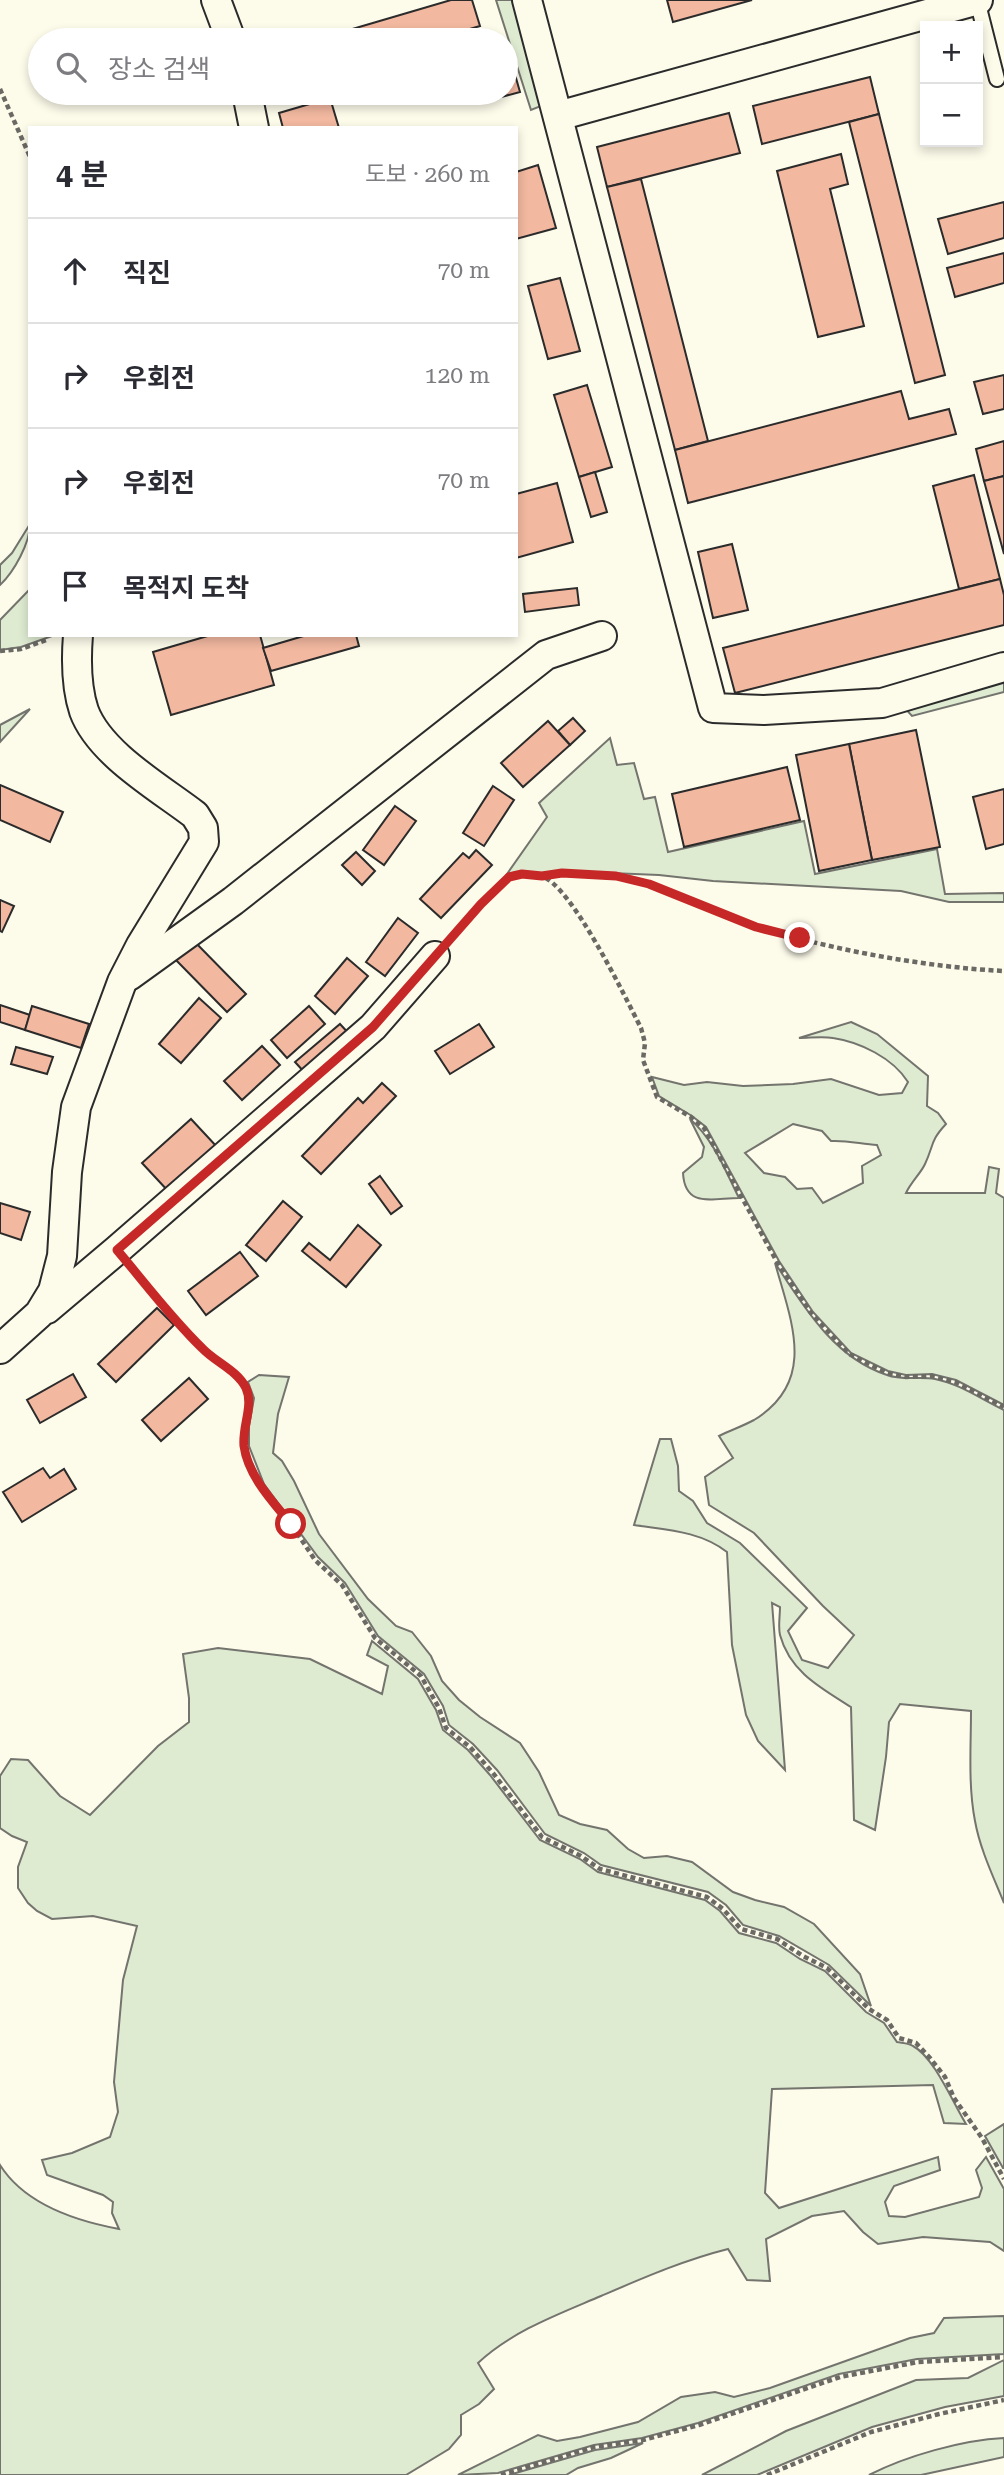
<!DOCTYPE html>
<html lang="ko">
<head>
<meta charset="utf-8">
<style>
  :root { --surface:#fff; --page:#f2f2f3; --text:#2b2b33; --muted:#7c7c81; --line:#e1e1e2 }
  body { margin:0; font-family:"Roboto Serif","Noto Sans KR",serif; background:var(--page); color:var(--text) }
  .controls { position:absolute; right:21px; top:21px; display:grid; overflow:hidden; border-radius:0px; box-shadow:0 4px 10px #0003 }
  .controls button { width:63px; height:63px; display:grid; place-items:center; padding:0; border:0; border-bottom:2px solid var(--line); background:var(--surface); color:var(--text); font:35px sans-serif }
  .stop { position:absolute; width:21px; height:21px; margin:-16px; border:5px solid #c62828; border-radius:50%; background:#fff }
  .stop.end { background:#c62828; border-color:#fff; box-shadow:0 2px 7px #0008 }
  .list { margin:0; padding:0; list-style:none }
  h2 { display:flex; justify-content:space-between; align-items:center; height:91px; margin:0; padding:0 28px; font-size:30px }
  h2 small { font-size:23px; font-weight:400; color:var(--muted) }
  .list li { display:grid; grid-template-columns:46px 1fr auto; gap:21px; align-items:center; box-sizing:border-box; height:105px; padding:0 28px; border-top:2px solid var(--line) }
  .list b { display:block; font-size:26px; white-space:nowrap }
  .list em { font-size:23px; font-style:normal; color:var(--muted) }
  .icon { flex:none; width:38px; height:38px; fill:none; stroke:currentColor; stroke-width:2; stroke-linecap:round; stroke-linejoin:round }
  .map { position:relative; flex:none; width:1004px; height:2475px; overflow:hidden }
  .search { position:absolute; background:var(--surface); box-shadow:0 4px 10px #0003; left:28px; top:28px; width:490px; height:77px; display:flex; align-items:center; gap:18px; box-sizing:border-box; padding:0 24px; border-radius:38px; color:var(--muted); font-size:26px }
  .panel { position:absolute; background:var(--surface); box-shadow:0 4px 10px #0003; left:28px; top:126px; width:490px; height:511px; border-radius:0px }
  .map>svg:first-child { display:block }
  .green { fill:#deebd1; stroke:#74746e; stroke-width:2; fill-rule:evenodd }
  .building { fill:#f2b8a0; stroke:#2b2b2b; stroke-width:2 }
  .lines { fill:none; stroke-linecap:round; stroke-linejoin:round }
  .service-casing { stroke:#2b2b2b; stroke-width:18 }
  .minor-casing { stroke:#2b2b2b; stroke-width:32 }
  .path { stroke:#6a6964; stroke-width:4.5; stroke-dasharray:5 3.5; stroke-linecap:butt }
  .service { stroke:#fdfbea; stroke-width:14 }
  .minor { stroke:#fdfbea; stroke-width:28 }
  .route { stroke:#c62828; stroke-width:9 }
</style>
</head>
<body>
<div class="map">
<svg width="1004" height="2475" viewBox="0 0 1004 2475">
  <rect width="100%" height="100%" fill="#fdfbea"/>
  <!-- green -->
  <g class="green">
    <polygon points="496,0 518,0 546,104 531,110"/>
    <path d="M 30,524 C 30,543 14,572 0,585 L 0,565 L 12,553 Z"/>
    <polygon points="30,589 30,635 52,636 21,647 0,650 0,620"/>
    <polygon points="1004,676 1004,692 912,716 902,705"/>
    <polygon points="30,709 0,742 0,725"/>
    <polygon points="610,738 617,765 634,763 644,799 655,797 668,852 804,821 815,874 937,849 945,894 1004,893 1004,902 949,902 901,891 713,881 659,875 562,871 542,875 524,871 507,874 547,817 539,803"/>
    <path d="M 851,1022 L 877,1034 L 928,1076 L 927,1106 L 938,1113 L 946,1124 C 930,1141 934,1145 925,1164 C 921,1173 911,1182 906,1193 L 985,1193 L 989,1167 L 999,1169 L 996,1193 L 1004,1198 L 1004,1405 L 956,1380 L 932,1374 L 906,1375 L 888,1371 L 851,1353 L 813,1312 L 779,1261 L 706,1127 L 692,1116 L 659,1096 L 652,1077 L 684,1085 L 707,1082 L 743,1086 L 793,1084 L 831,1079 L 879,1095 L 902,1093 L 908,1082 C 893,1058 860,1042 833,1038 C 822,1036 810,1038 799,1038 ZM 793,1124 L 822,1131 L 831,1141 C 847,1140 861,1144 877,1145 L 881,1155 L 862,1166 L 863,1183 L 823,1203 L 812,1188 L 797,1189 L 785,1177 L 764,1173 L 745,1153 Z"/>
    <path d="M 690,1119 C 714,1140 725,1170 739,1198 C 713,1198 685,1209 683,1173 L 702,1157 L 704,1147 Z"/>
    <path d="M 775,1263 C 804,1307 834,1358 887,1375 C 903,1381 919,1376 935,1379 C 960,1384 981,1399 1004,1410 L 1004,1903 C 993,1876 980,1849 975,1821 C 968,1785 971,1747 971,1711 L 900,1704 L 889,1722 L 886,1757 L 875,1830 L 854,1820 L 851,1707 C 821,1688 790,1672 780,1635 C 778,1627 780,1616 780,1607 L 772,1603 L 785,1770 L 758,1741 L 746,1715 L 732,1645 L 727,1552 C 700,1531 667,1530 634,1525 L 660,1439 L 671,1439 L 678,1466 L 679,1491 L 693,1501 L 707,1523 L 740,1543 L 807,1608 L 788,1631 L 802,1660 L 828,1668 L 854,1635 L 823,1606 L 754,1533 L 709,1505 L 705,1477 L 733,1458 L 719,1436 C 731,1430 743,1426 754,1420 C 818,1381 791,1321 775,1263 Z"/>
    <polygon points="259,1375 289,1377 278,1414 273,1453 282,1461 294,1481 319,1534 368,1599 396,1626 412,1632 431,1656 442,1681 459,1700 480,1717 520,1743 539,1772 559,1815 580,1824 607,1830 628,1849 644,1858 667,1856 692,1862 733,1892 755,1900 784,1907 814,1924 860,1974 871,2006 829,1965 779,1936 743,1925 726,1905 708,1892 601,1865 584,1853 545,1834 497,1770 473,1744 449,1725 443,1706 424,1674 378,1636 345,1583 318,1557 264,1484 249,1446 249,1426 254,1398 248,1382"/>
    <path d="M 372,1641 L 418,1679 L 436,1710 L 443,1730 L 468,1750 L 490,1775 L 540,1840 L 580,1859 L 598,1872 L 705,1900 L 720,1911 L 739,1933 L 776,1943 L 800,1959 L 825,1971 L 866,2012 L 884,2023 L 897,2042 C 901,2043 909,2043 913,2046 C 934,2057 953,2103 966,2124 L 944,2123 L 933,2085 L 772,2089 L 765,2193 L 779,2208 L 938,2157 L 940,2170 L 894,2186 L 885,2202 L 889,2216 L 905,2217 L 979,2197 L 982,2188 L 976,2170 L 986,2157 L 1004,2189 L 1004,2251 L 990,2242 L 923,2237 L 878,2244 L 863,2232 L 844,2211 L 812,2216 L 766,2239 L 770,2281 L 747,2280 L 728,2249 C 684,2260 643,2278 601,2296 C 559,2314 512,2331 478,2363 L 494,2389 L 479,2404 L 461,2415 L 461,2435 L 449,2449 L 406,2475 L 0,2475 L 0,2165 C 25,2205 76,2221 119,2229 L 112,2213 L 113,2202 L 103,2195 L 47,2175 L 42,2160 L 72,2153 L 110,2137 L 118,2112 L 114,2082 L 123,1980 L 137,1926 L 93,1916 L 52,1919 L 37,1911 L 28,1903 L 18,1888 L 18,1867 L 27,1842 L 12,1836 L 0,1828 L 0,1776 L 11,1759 L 28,1760 L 60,1796 L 90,1815 L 158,1746 L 189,1722 L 189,1698 L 183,1654 L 218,1648 L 310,1659 L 382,1694 L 388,1666 L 367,1655 Z"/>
    <polygon points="1004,2124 1004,2168 1003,2168 985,2136"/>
    <polygon points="1004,2316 1004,2354 917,2359 839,2374 698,2423 642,2438 594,2445 498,2473 458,2475 538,2435 557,2441 580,2437 638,2422 681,2397 715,2392 734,2397 770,2388 910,2338 934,2333 944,2318"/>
    <polygon points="1004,2360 1004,2396 945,2407 872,2427 757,2475 702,2475 786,2431 916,2380 968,2378"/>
    <path d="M 1004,2438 L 1004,2457 L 921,2475 L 869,2475 C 906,2456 962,2440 1004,2438 Z"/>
    <polygon points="643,2443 611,2458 578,2468 566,2475 509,2475 595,2450"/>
  </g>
  <!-- building -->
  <g class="building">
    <polygon points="451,0 472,0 480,26 432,40 315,40"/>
    <polygon points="667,0 752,0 673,22"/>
    <polygon points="506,43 520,92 486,101 484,93 506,93"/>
    <polygon points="870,77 879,114 762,144 753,106"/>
    <polygon points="330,98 339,128 283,128 279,113"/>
    <polygon points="729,113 740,153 607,187 597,147"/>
    <polygon points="879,114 945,375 915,383 849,122"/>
    <polygon points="841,154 848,184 830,189 864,326 818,337 777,171"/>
    <polygon points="538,165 556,228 516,239 516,172"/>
    <polygon points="641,179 708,441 675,450 607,187"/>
    <polygon points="1004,202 1004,238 948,254 938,219"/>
    <polygon points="1004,253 1004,283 955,297 947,268"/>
    <polygon points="560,278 580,351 548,359 528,286"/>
    <polygon points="1004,375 1004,409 983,414 974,382"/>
    <polygon points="587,385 612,467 579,477 554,395"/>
    <polygon points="901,391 909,419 949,409 956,434 688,503 675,450"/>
    <polygon points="1004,441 1004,476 984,481 976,449"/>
    <polygon points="595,472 607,512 591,517 579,477"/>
    <polygon points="974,475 1000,579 959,589 933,486"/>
    <polygon points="1004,476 1004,554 984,481"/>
    <polygon points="557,483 573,542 516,558 516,494"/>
    <polygon points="732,544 748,610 713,618 698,552"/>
    <polygon points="1000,579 1004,595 1004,625 735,693 723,648"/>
    <polygon points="577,588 579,605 525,612 523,594"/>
    <polygon points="211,635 260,635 274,685 171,715 153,652"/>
    <polygon points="307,635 356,635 359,646 271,671 263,648"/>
    <polygon points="573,718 585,731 570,745 558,731"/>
    <polygon points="548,721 570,745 523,787 501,763"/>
    <polygon points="916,730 940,847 872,860 849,744"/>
    <polygon points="849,744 872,860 819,871 796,755"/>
    <polygon points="787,767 800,820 684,847 672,794"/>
    <polygon points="0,785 63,812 50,842 0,820"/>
    <polygon points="493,786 514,800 484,846 463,833"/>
    <polygon points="1004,789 1004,844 986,849 973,797"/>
    <polygon points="395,806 416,821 384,865 363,850"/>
    <polygon points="476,850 492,865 441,918 420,899 463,853 469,858"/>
    <polygon points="356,852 375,871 362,885 342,865"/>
    <polygon points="0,900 14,906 2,932 0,931"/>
    <polygon points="398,918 418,933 385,976 366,962"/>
    <polygon points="191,938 246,994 227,1012 172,956"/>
    <polygon points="347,958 368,976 335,1014 315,996"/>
    <polygon points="199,998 221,1018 181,1063 159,1044"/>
    <polygon points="0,1005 30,1015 25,1030 0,1022"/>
    <polygon points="32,1006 89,1024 81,1048 25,1030"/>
    <polygon points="309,1006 325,1024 287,1058 271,1040"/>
    <polygon points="340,1024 351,1036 306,1074 295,1062"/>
    <polygon points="479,1024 494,1047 450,1074 435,1051"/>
    <polygon points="262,1046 280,1065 242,1100 224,1081"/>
    <polygon points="16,1047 53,1057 47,1074 11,1064"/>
    <polygon points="382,1083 396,1096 321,1174 302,1156 358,1098 363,1103"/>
    <polygon points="191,1119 218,1148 169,1192 142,1163"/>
    <polygon points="380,1176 402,1206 391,1214 369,1184"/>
    <polygon points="283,1201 302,1217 266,1261 246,1245"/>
    <polygon points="0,1203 30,1212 21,1240 0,1233"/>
    <polygon points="358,1225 381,1245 346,1287 302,1251 309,1243 330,1260"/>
    <polygon points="240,1252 258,1276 206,1315 188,1291"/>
    <polygon points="157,1308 174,1325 116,1382 98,1364"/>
    <polygon points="73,1374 86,1397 40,1423 27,1400"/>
    <polygon points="189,1378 208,1399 161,1441 142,1420"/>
    <polygon points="43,1468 50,1478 64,1469 76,1489 22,1522 3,1492"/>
  </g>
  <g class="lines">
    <!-- service casing -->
    <g class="service-casing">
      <polyline id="service" points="977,0 997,79"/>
    </g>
    <!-- minor casing -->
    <g class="minor-casing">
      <g id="minor">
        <polyline points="216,0 231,40"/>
        <polyline points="527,0 713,708 764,710 882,703 1004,667"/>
        <polyline points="247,93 254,128"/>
        <polyline points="558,116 978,0"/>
        <polyline points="129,976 233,901 546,655 602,636"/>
        <polyline points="47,1309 117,1250 373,1027 435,956"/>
        <path d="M 0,1349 L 39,1314 L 53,1291 L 62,1256 L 67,1172 L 76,1107 L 122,982 L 141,945 L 204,842 L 203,828 L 195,815 C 160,788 100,754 84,711 C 76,687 76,660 78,635"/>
      </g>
    </g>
    <!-- path -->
    <g class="path">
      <polyline points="0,89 30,157"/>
      <polyline points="0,651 21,649 49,639"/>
      <path d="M 543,876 C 601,866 655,885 708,907 C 724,914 741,922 757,927 C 834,950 924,967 1004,971"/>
      <path d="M 453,936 L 509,877 C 519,875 531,873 541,876 C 571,884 625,997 641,1028 L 645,1043 L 643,1060 L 657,1097 L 691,1117 L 704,1128 L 777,1262 L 811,1313 L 849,1354 L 887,1373 L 906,1377 L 932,1376 L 955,1382 L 1004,1407"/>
      <polyline points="136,1272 203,1350 226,1366 244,1384 250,1398 245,1425 244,1447 261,1487 291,1524 315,1560 342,1585 375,1638 421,1676 439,1708 446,1728 470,1747 493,1773 542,1837 581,1856 600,1869 707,1897 723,1909 741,1929 777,1939 803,1956 827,1968 869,2009 887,2020 899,2038 916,2043 930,2058 945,2077 954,2098 982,2138 1004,2179"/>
      <polyline points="501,2475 594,2447 643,2440 699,2425 840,2377 918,2362 1004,2357"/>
      <polyline points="767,2475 871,2432 939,2414 1004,2400"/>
    </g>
    <!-- service -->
    <use href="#service" class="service"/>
    <!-- minor -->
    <use href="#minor" class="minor"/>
  </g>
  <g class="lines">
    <!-- route -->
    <path class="route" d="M 291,1524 C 273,1502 248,1476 244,1446 C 242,1426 254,1406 246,1388 C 237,1370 215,1362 202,1348 C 171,1318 145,1283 117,1250 L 373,1027 L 481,904 L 509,877 L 522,874 L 542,876 L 562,873 L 616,876 L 649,884 L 756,927 L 800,938"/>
  </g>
</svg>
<div class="controls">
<button>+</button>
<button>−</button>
</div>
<div class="stop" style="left:291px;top:1524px"></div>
<div class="stop end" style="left:800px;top:938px"></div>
<div class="search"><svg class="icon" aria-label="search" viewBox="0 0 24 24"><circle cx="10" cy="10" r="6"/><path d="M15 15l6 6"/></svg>장소 검색</div>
<section class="panel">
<h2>4 분<small>도보 · 260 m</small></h2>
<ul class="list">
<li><svg class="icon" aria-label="ahead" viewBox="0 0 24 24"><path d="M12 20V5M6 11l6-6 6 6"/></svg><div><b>직진</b></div><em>70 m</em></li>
<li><svg class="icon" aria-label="right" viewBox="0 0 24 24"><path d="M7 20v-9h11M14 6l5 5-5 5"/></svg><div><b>우회전</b></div><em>120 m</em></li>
<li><svg class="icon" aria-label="right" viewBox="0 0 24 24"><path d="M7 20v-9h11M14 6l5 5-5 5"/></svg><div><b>우회전</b></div><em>70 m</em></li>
<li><svg class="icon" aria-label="arrive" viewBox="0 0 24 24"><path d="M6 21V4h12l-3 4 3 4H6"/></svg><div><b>목적지 도착</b></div></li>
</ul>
</section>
</div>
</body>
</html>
